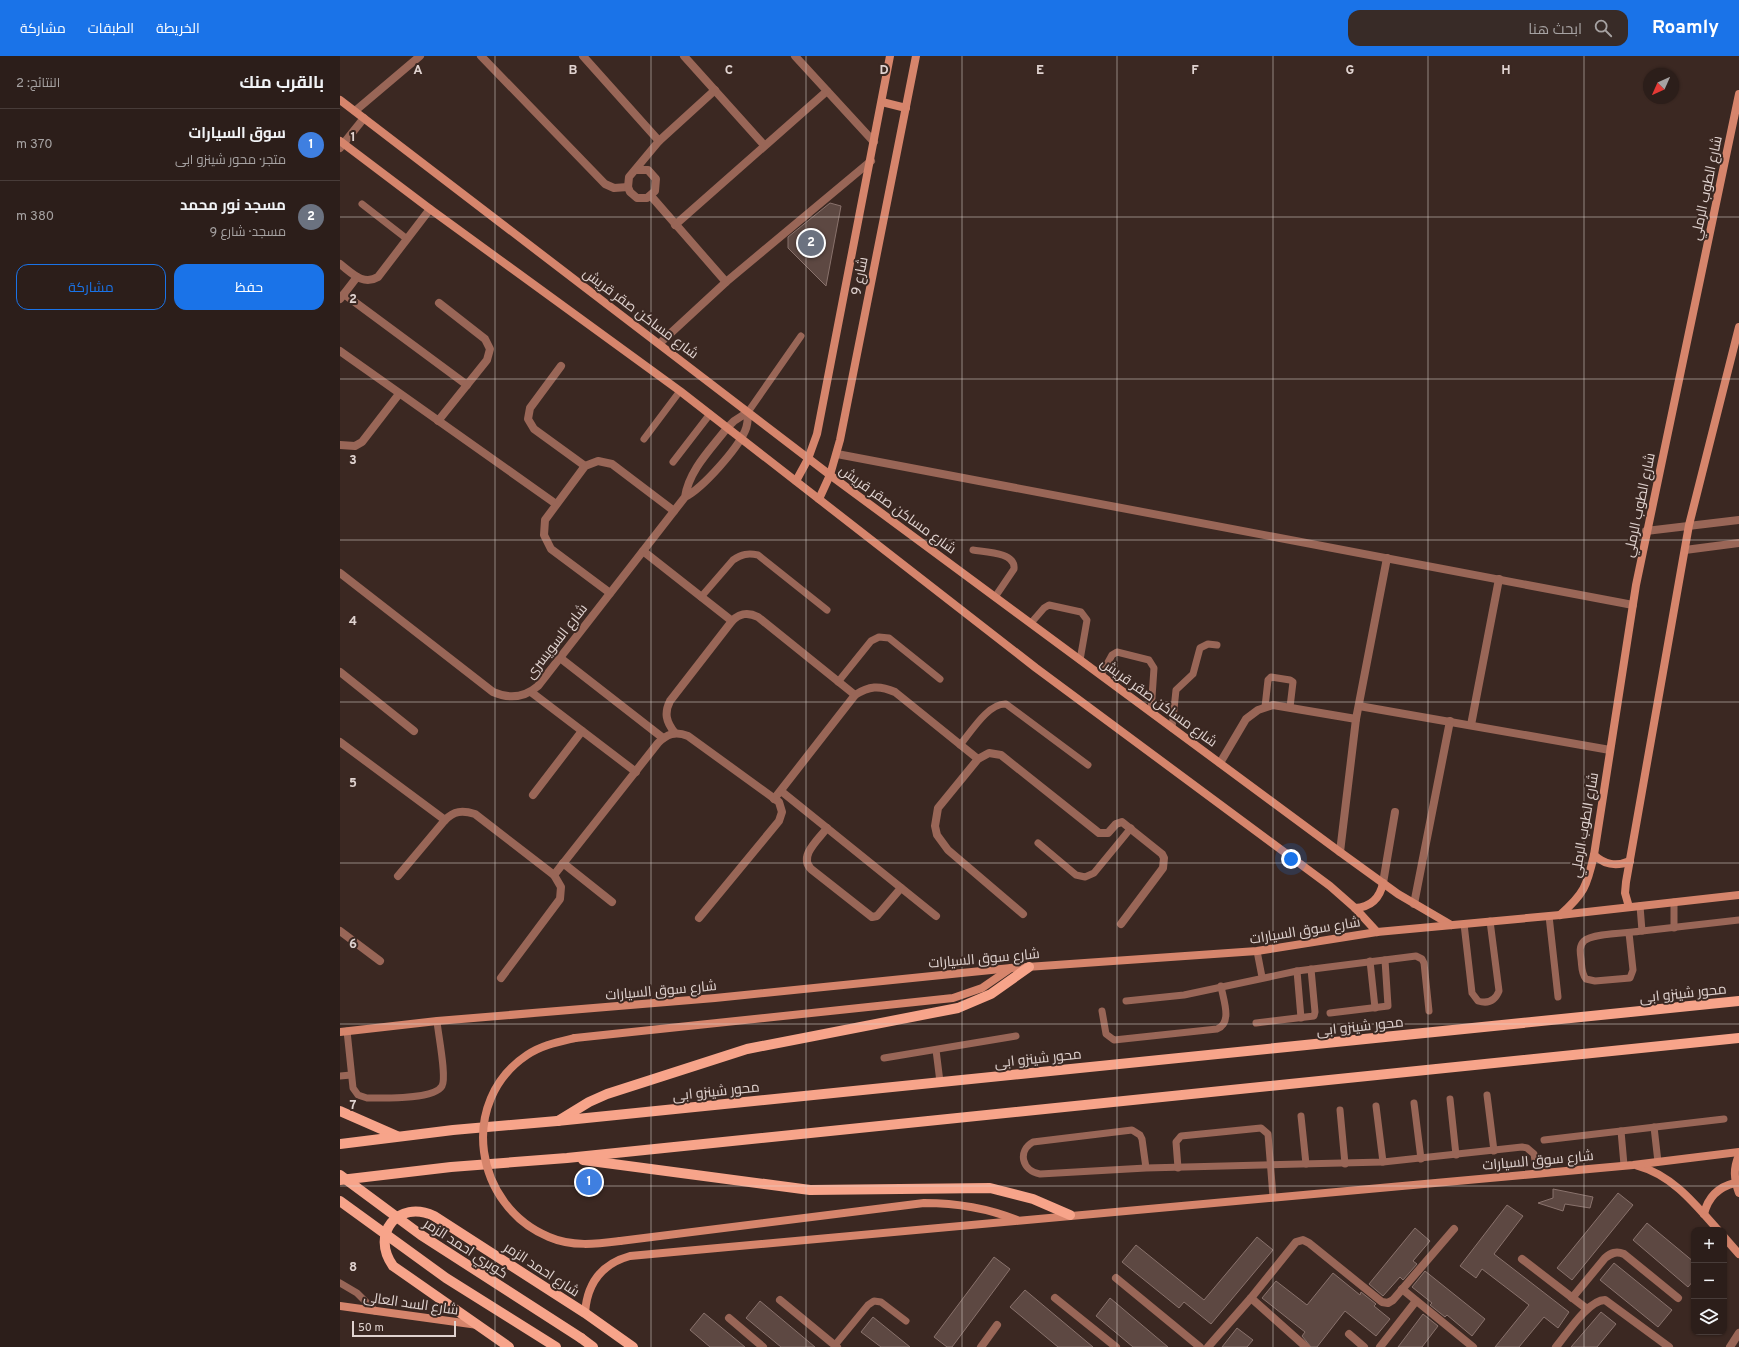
<!DOCTYPE html>
<html lang="ar">
<head>
<meta charset="utf-8">
<style>
  :root { --surface:#2c1e1a; --page:#382b27; --text:#f1f3f6; --muted:#a6a2a2; --line:#483c39; --accent:#1a73e8 }
  body { margin:0; font-family:Overpass,Cairo,sans-serif; background:var(--page); color:var(--text); direction:rtl }
  .controls { position:absolute; right:12px; bottom:12px; display:grid; overflow:hidden; border-radius:8px; box-shadow:0 1px 3px #0004 }
  .controls button { width:36px; height:36px; display:grid; place-items:center; padding:0; border:0; border-bottom:1px solid var(--line); background:var(--surface); color:var(--text); font:20px sans-serif }
  .compass { position:absolute; left:1303px; top:12px; width:36px; height:36px; border-radius:50%; background:var(--surface); box-shadow:0 1px 3px #0004; rotate:225deg }
  .scale { position:absolute; left:12px; bottom:10px; width:104px; box-sizing:border-box; padding-left:4px; border:2px solid #e0d3d0; border-top:0; font-size:11px; line-height:14px; white-space:nowrap; color:#e0d3d0; -webkit-text-stroke:3px #3b2822; paint-order:stroke }
  .you { position:absolute; left:951px; top:803px; width:14px; height:14px; margin:-10px; border:3px solid #fff; border-radius:50%; background:#1a73e8; box-shadow:0 0 0 6px #1a73e833 }
  .badge { display:grid; place-items:center; width:26px; height:26px; border-radius:50%; background:var(--accent); color:#fff; font-size:13px; font-weight:700 }
  .pin { position:absolute; translate:-50% -50%; border:2px solid #fff; box-shadow:0 1px 4px #0006 }
  .list { margin:0; padding:0; list-style:none }
  h2 { display:flex; justify-content:space-between; align-items:center; height:52px; margin:0; padding:0 16px; font-size:17px }
  h2 small { font-size:13px; font-weight:400; color:var(--muted) }
  .list li { display:grid; grid-template-columns:26px 1fr auto; gap:12px; align-items:center; box-sizing:border-box; height:72px; padding:0 16px; border-top:1px solid var(--line) }
  .list b { display:block; font-size:15px; white-space:nowrap }
  .list p { margin:0; font-size:13px; white-space:nowrap; color:var(--muted) }
  .list em { font-size:13px; font-style:normal; color:var(--muted) }
  .actions { display:flex; gap:8px; padding:12px 16px }
  .actions a { flex:1; padding:9px 0; border:1px solid var(--accent); border-radius:12px; text-align:center; font-size:14px; color:var(--accent) }
  .actions .main { background:var(--accent); color:#fff }
  .icon { flex:none; width:22px; height:22px; fill:none; stroke:currentColor; stroke-width:2; stroke-linecap:round; stroke-linejoin:round }
  .map { position:relative; flex:none; width:1399px; height:1291px; overflow:hidden; direction:ltr }
  header { display:flex; align-items:center; gap:24px; box-sizing:border-box; height:56px; padding:0 20px; background:var(--accent); color:#fff }
  header strong { font-size:19px }
  nav { display:flex; gap:22px; margin-inline-start:auto; font-size:14px }
  .search { width:280px; height:36px; background:var(--page); display:flex; align-items:center; gap:10px; box-sizing:border-box; padding:0 14px; border-radius:12px; color:var(--muted); font-size:15px }
  main { display:flex }
  aside { flex:1; background:var(--surface) }
  .map>svg:first-child { display:block }
  .building { fill:#5d4842; stroke:#89726c }
  .lines { fill:none; stroke-linecap:round; stroke-linejoin:round }
  .lane { stroke:#996657; stroke-width:7 }
  .street { stroke:#996657; stroke-width:8 }
  .secondary { stroke:#d6856c; stroke-width:8 }
  .primary { stroke:#f7a48a; stroke-width:10 }
  .secondary-bridge { stroke:#d6856c; stroke-width:8 }
  .primary-bridge { stroke:#f7a48a; stroke-width:10 }
  .grid { fill:none; stroke:#e0d3d0; stroke-width:1; stroke-opacity:0.55 }
  .labels { text-anchor:middle; stroke-width:4; stroke-linejoin:round; paint-order:stroke }
  .street-label { font-size:14px; fill:#e0d3d0; stroke:#3b2822 }
  .grid-label { font-size:13px; text-anchor:middle; font-weight:bold; fill:#e0d3d0; stroke:#3b2822; stroke-width:4; stroke-linejoin:round; paint-order:stroke }
</style>
</head>
<body>
<header>
<strong>Roamly</strong>
<div class="search"><svg class="icon" aria-label="search" viewBox="0 0 24 24"><circle cx="10" cy="10" r="6"/><path d="M15 15l6 6"/></svg>ابحث هنا</div>
<nav><a>الخريطة</a><a>الطبقات</a><a>مشاركة</a></nav>
</header>
<main>
<div class="map">
<svg width="1399" height="1291" viewBox="0 0 1399 1291">
  <rect width="100%" height="100%" fill="#3b2822"/>
  <!-- building -->
  <g class="building">
    <polygon points="490,147 501,150 486,230 448,192 448,181"/>
    <polygon points="1213,1133 1253,1141 1250,1152 1225,1148 1223,1155 1198,1147 1213,1142"/>
    <polygon points="1278,1137 1293,1149 1232,1224 1217,1212"/>
    <polygon points="1167,1149 1183,1160 1154,1198 1229,1256 1218,1272 1204,1261 1179,1291 1155,1291 1189,1249 1142,1213 1136,1222 1120,1210"/>
    <polygon points="1307,1167 1354,1206 1354,1224 1348,1231 1293,1184"/>
    <polygon points="1075,1172 1090,1185 1073,1205 1077,1208 1063,1224 1060,1221 1043,1240 1029,1228"/>
    <polygon points="917,1181 933,1194 871,1268 844,1246 839,1252 782,1206 796,1189 864,1244"/>
    <polygon points="654,1201 670,1213 612,1291 607,1291 594,1281"/>
    <polygon points="1274,1207 1332,1254 1318,1271 1260,1224"/>
    <polygon points="1085,1215 1145,1263 1132,1280 1107,1259 1105,1261 1090,1249 1092,1247 1072,1231"/>
    <polygon points="993,1217 1020,1239 1021,1236 1036,1248 1034,1250 1050,1263 1036,1280 1005,1255 977,1291 971,1291 962,1280 965,1276 922,1242 936,1225 967,1249"/>
    <polygon points="685,1234 753,1291 718,1291 670,1251"/>
    <polygon points="770,1242 828,1291 793,1291 756,1260"/>
    <polygon points="420,1245 475,1291 441,1291 406,1262"/>
    <polygon points="1261,1256 1276,1268 1257,1291 1231,1291"/>
    <polygon points="364,1257 405,1291 370,1291 350,1274"/>
    <polygon points="1083,1258 1098,1270 1082,1291 1058,1291"/>
    <polygon points="533,1261 570,1291 541,1291 521,1276"/>
    <polygon points="897,1272 913,1284 907,1291 882,1291"/>
  </g>
  <g class="lines">
    <!-- lane -->
    <g class="lane">
      <polyline points="22,148 67,183"/>
      <polyline points="408,356 461,280"/>
      <polyline points="304,383 340,335"/>
      <polyline points="333,406 370,358"/>
      <path d="M 633,494 C 645,496 676,496 674,513 L 655,541"/>
      <path d="M 361,541 L 393,504 C 402,498 408,497 418,499 L 487,554"/>
      <polyline points="691,567 704,552 709,549 741,556 747,564 740,604"/>
      <polyline points="761,619 772,599 777,596 809,604 814,612 811,656"/>
      <polyline points="498,626 531,585 539,581 549,582 600,623"/>
      <polyline points="925,651 928,624 931,621 950,624 953,626 950,651"/>
      <polyline points="832,672 836,634 853,618 860,592 868,588 877,589"/>
      <path d="M 620,689 C 631,676 648,647 666,648 L 748,709"/>
      <polyline points="698,787 736,819 745,821 754,817 791,772"/>
      <polyline points="1334,846 1334,872"/>
      <polyline points="1300,850 1302,875"/>
      <polyline points="1209,860 1218,941"/>
      <path d="M 1124,868 L 1132,937 L 1138,945 C 1148,948 1155,945 1159,935 L 1150,865"/>
      <path d="M 1289,877 L 1293,914 L 1290,922 L 1255,925 L 1246,923 C 1241,917 1242,910 1241,903 C 1240,896 1239,890 1244,885 C 1252,877 1290,877 1302,875 L 1399,864"/>
      <polyline points="917,895 922,921"/>
      <polyline points="1030,905 1035,952"/>
      <polyline points="957,915 961,962"/>
      <polyline points="786,945 844,939 957,915 1076,900 1082,903 1084,907 1089,955"/>
      <path d="M 762,955 L 766,978 L 774,984 L 877,973 C 893,967 883,943 881,930"/>
      <polyline points="990,957 1048,950 1045,904"/>
      <polyline points="916,967 974,960 975,956 971,913"/>
      <path d="M 7,975 L 13,1032 L 18,1039 L 27,1042 C 43,1042 94,1044 102,1030 C 107,1021 98,978 97,965"/>
      <polyline points="596,994 600,1026"/>
      <polyline points="544,1002 676,980"/>
      <polyline points="0,1020 11,1019"/>
      <polyline points="1147,1039 1154,1095"/>
      <polyline points="1110,1043 1116,1099"/>
      <polyline points="1074,1047 1081,1103"/>
      <polyline points="1036,1050 1043,1106"/>
      <polyline points="1000,1054 1005,1108"/>
      <polyline points="961,1060 966,1108"/>
      <polyline points="1314,1071 1318,1106"/>
      <polyline points="1281,1075 1284,1109"/>
      <polyline points="1204,1084 1384,1063"/>
      <path d="M 806,1112 L 802,1083 L 800,1079 L 792,1074 L 693,1086 C 677,1095 682,1115 700,1118 L 806,1112 L 1043,1106 L 1182,1091 L 1187,1092 L 1194,1098 L 1197,1117"/>
      <polyline points="838,1112 836,1086 841,1080 921,1072 928,1078 933,1141"/>
      <polyline points="0,1227 17,1237 35,1255"/>
      <polyline points="495,1289 528,1249 534,1245 541,1246 566,1265"/>
    </g>
    <!-- street -->
    <g class="street">
      <polyline points="141,0 265,128 274,132 288,131"/>
      <polyline points="243,0 319,85"/>
      <polyline points="344,0 424,89"/>
      <polyline points="455,0 534,86"/>
      <polyline points="15,55 80,0"/>
      <polyline points="0,92 24,62"/>
      <polyline points="296,114 308,114 316,123 315,135 307,142 297,142 290,136 288,131 289,121 319,85 375,34"/>
      <polyline points="311,140 386,226"/>
      <polyline points="335,169 487,35"/>
      <path d="M 0,208 C 12,217 23,230 38,221 L 90,153"/>
      <polyline points="4,238 127,329"/>
      <polyline points="0,243 17,221"/>
      <polyline points="320,287 386,226 531,105"/>
      <polyline points="0,295 216,448"/>
      <polyline points="221,310 190,352 188,363 194,373 245,410"/>
      <polyline points="98,365 147,304 150,293 145,283 99,247"/>
      <polyline points="0,389 15,390 22,386 59,338"/>
      <polyline points="497,398 1293,549"/>
      <polyline points="1306,475 1399,464"/>
      <polyline points="1345,494 1399,487"/>
      <polyline points="303,495 392,565"/>
      <path d="M 0,517 L 153,636 C 169,643 184,642 198,630 L 345,441 C 363,432 397,393 405,375 C 408,369 408,363 408,356 L 394,365 L 387,372 C 371,393 349,414 345,441"/>
      <polyline points="270,537 211,493 204,479 205,464 245,410 258,405 272,408 334,455"/>
      <polyline points="219,601 323,682"/>
      <polyline points="0,616 74,675"/>
      <polyline points="191,636 296,716"/>
      <polyline points="1019,650 1270,694"/>
      <polyline points="1131,669 1159,523"/>
      <path d="M 335,677 C 326,666 324,657 330,645 L 392,565 C 400,557 408,556 418,561 L 515,639"/>
      <polyline points="0,686 105,764"/>
      <polyline points="880,707 906,663 918,654 933,649 1016,663"/>
      <polyline points="441,735 596,860"/>
      <polyline points="193,739 242,675"/>
      <path d="M 434,743 L 515,639 C 529,630 539,629 555,636 L 638,703"/>
      <path d="M 487,772 C 479,783 458,800 471,813 L 532,861 L 537,860 L 561,832"/>
      <polyline points="1000,796 1016,663 1047,502"/>
      <polyline points="223,807 272,846"/>
      <path d="M 214,819 L 318,687 C 327,678 335,675 348,680 L 439,746 L 442,756 L 439,765 L 359,862"/>
      <path d="M 58,820 L 105,764 C 114,755 122,754 135,758 L 214,819 L 221,831 L 220,843 L 161,922"/>
      <polyline points="1043,827 1055,756"/>
      <polyline points="1074,848 1110,665"/>
      <polyline points="683,858 608,794 597,779 595,770 598,752 638,703 649,697 661,699 759,777 768,777 776,768 782,766 822,798 824,802 823,812 781,868"/>
      <polyline points="0,875 40,905"/>
      <polyline points="1182,1203 1247,1253"/>
      <polyline points="776,1222 860,1291"/>
      <polyline points="1062,1233 1133,1291"/>
      <polyline points="715,1242 776,1291"/>
      <polyline points="911,1242 966,1291"/>
      <path d="M 1232,1242 L 1265,1202 C 1271,1197 1276,1195 1284,1198 L 1338,1242"/>
      <polyline points="440,1244 497,1291"/>
      <polyline points="389,1262 423,1291"/>
      <polyline points="1009,1278 1024,1291"/>
      <polyline points="641,1291 657,1269"/>
      <polyline points="868,1291 911,1242 956,1186 963,1184 969,1187 1042,1246 1048,1247 1053,1244 1114,1173"/>
      <polyline points="1040,1291 1076,1245"/>
      <path d="M 1216,1291 C 1227,1278 1248,1244 1265,1244 L 1329,1291"/>
      <polyline points="1390,1291 1399,1277"/>
    </g>
    <!-- secondary -->
    <g class="secondary">
      <polyline points="0,44 490,419 1000,796 1058,838 1111,869"/>
      <polyline points="542,46 566,52"/>
      <polyline points="0,85 90,153 340,335 696,612 990,830 1015,852 1037,876"/>
      <polyline points="456,425 468,403 477,378 550,0"/>
      <polyline points="479,443 490,419 500,384 576,0"/>
      <path d="M 1254,799 C 1265,809 1276,811 1290,805"/>
      <polyline points="1289,851 1285,837 1286,826 1349,469 1399,271"/>
      <path d="M 1015,852 C 1031,851 1040,842 1043,827"/>
      <path d="M 1220,859 C 1244,838 1247,830 1254,799 L 1296,529 L 1399,38"/>
      <polyline points="0,976 97,965 375,942 671,912 917,895 1037,876 1220,859 1399,839"/>
      <polyline points="235,982 613,942 642,932 671,912"/>
      <path d="M 1399,1099 C 1393,1113 1394,1123 1399,1137"/>
      <path d="M 1298,1110 C 1332,1119 1355,1148 1378,1174"/>
      <path d="M 1364,1158 C 1368,1141 1378,1131 1395,1127"/>
      <polyline points="1384,1181 1399,1198"/>
      <path d="M 280,1185 L 584,1147 C 617,1147 647,1152 677,1164"/>
      <polyline points="0,1250 138,1269"/>
      <path d="M 245,1257 C 247,1228 261,1208 290,1200 L 1293,1109 L 1399,1096"/>
    </g>
    <!-- primary -->
    <g class="primary">
      <polyline points="0,1055 57,1080"/>
      <polyline points="218,1065 249,1046 267,1038 407,993 618,952 651,938 689,911"/>
      <polyline points="0,1088 113,1074 217,1065 1399,945"/>
      <polyline points="243,1104 470,1134 650,1132 693,1143 730,1159"/>
      <polyline points="0,1124 111,1111 227,1102 1399,982"/>
      <polyline points="241,1282 253,1291"/>
      <path d="M 169,1291 L 53,1210 C 30,1178 58,1143 94,1160 L 245,1257 L 293,1291"/>
    </g>
    <!-- secondary-bridge -->
    <path class="secondary-bridge" d="M 235,982 C 218,986 202,989 187,999 C 118,1045 134,1150 209,1181 C 232,1191 256,1188 280,1185"/>
    <!-- primary-bridge -->
    <g class="primary-bridge">
      <polyline points="0,1119 81,1179 241,1282"/>
      <polyline points="0,1145 106,1222 216,1291"/>
    </g>
  </g>
  <!-- grid -->
  <path class="grid" d="M 155,0 L 155,1291M 311,0 L 311,1291M 466,0 L 466,1291M 622,0 L 622,1291M 777,0 L 777,1291M 933,0 L 933,1291M 1088,0 L 1088,1291M 1244,0 L 1244,1291M 0,161 L 1399,161M 0,323 L 1399,323M 0,484 L 1399,484M 0,646 L 1399,646M 0,807 L 1399,807M 0,968 L 1399,968M 0,1130 L 1399,1130"/>
  <g class="labels">
    <!-- street labels -->
    <g class="street-label">
      <text transform="translate(1366 132) rotate(-78)" y="5">شارع الطوب الرملي</text>
      <text transform="translate(519 220) rotate(-79)" y="5">شارع 9</text>
      <text transform="translate(301 257) rotate(37)" y="5">شارع مساكن صقر قريش</text>
      <text transform="translate(1299 449) rotate(-78)" y="5">شارع الطوب الرملي</text>
      <text transform="translate(558 453) rotate(36)" y="5">شارع مساكن صقر قريش</text>
      <text transform="translate(216 585) rotate(-52)" y="5">شارع السويسرى</text>
      <text transform="translate(819 646) rotate(36)" y="5">شارع مساكن صقر قريش</text>
      <text transform="translate(1244 769) rotate(-80)" y="5">شارع الطوب الرملي</text>
      <text transform="translate(965 874) rotate(-9)" y="5">شارع سوق السيارات</text>
      <text transform="translate(644 902) rotate(-5)" y="5">شارع سوق السيارات</text>
      <text transform="translate(321 934) rotate(-5)" y="5">شارع سوق السيارات</text>
      <text transform="translate(1343 937) rotate(-6)" y="5">محور شينزو ابى</text>
      <text transform="translate(1020 970) rotate(-6)" y="5">محور شينزو ابى</text>
      <text transform="translate(698 1002) rotate(-6)" y="5">محور شينزو ابى</text>
      <text transform="translate(376 1035) rotate(-6)" y="5">محور شينزو ابى</text>
      <text transform="translate(1198 1104) rotate(-5)" y="5">شارع سوق السيارات</text>
      <text transform="translate(126 1192) rotate(33)" y="5">كوبري احمد الزمر</text>
      <text transform="translate(202 1213) rotate(33)" y="5">شارع احمد الزمر</text>
      <text transform="translate(71 1247) rotate(8)" y="5">شارع السد العالى</text>
    </g>
  </g>
  <g class="grid-label">
    <text x="78" y="18">A</text>
    <text x="233" y="18">B</text>
    <text x="389" y="18">C</text>
    <text x="544" y="18">D</text>
    <text x="700" y="18">E</text>
    <text x="855" y="18">F</text>
    <text x="1010" y="18">G</text>
    <text x="1166" y="18">H</text>
    <text x="13" y="85">1</text>
    <text x="13" y="247">2</text>
    <text x="13" y="408">3</text>
    <text x="13" y="569">4</text>
    <text x="13" y="731">5</text>
    <text x="13" y="892">6</text>
    <text x="13" y="1053">7</text>
    <text x="13" y="1215">8</text>
  </g>
</svg>
<div class="controls">
<button>+</button>
<button>−</button>
<button><svg class="icon" aria-label="layers" viewBox="0 0 24 24"><path d="M12 4l9 5-9 5-9-5zM3 14l9 5 9-5"/></svg></button>
</div>
<svg class="compass" viewBox="-18 -18 36 36"><path d="M0-13l5 13h-10z" fill="#e53935"/><path d="M0 13l5-13h-10z" fill="#a6a2a2"/></svg>
<div class="scale">50 m</div>
<div class="you"></div>
<div class="pin badge" style="left:249px;top:1126px;background:#3f7fe0">1</div>
<div class="pin badge" style="left:471px;top:187px;background:#6b7280">2</div>
</div>
<aside>
<h2>بالقرب منك<small>النتائج: 2</small></h2>
<ul class="list">
<li><span class="badge" style="background:#3f7fe0">1</span><div><b>سوق السيارات</b><p>متجر · محور شينزو ابى</p></div><em>370 m</em></li>
<li><span class="badge" style="background:#6b7280">2</span><div><b>مسجد نور محمد</b><p>مسجد · شارع 9</p></div><em>380 m</em></li>
</ul>
<div class="actions"><a class="main">حفظ</a><a>مشاركة</a></div>
</aside>
</main>
</body>
</html>
